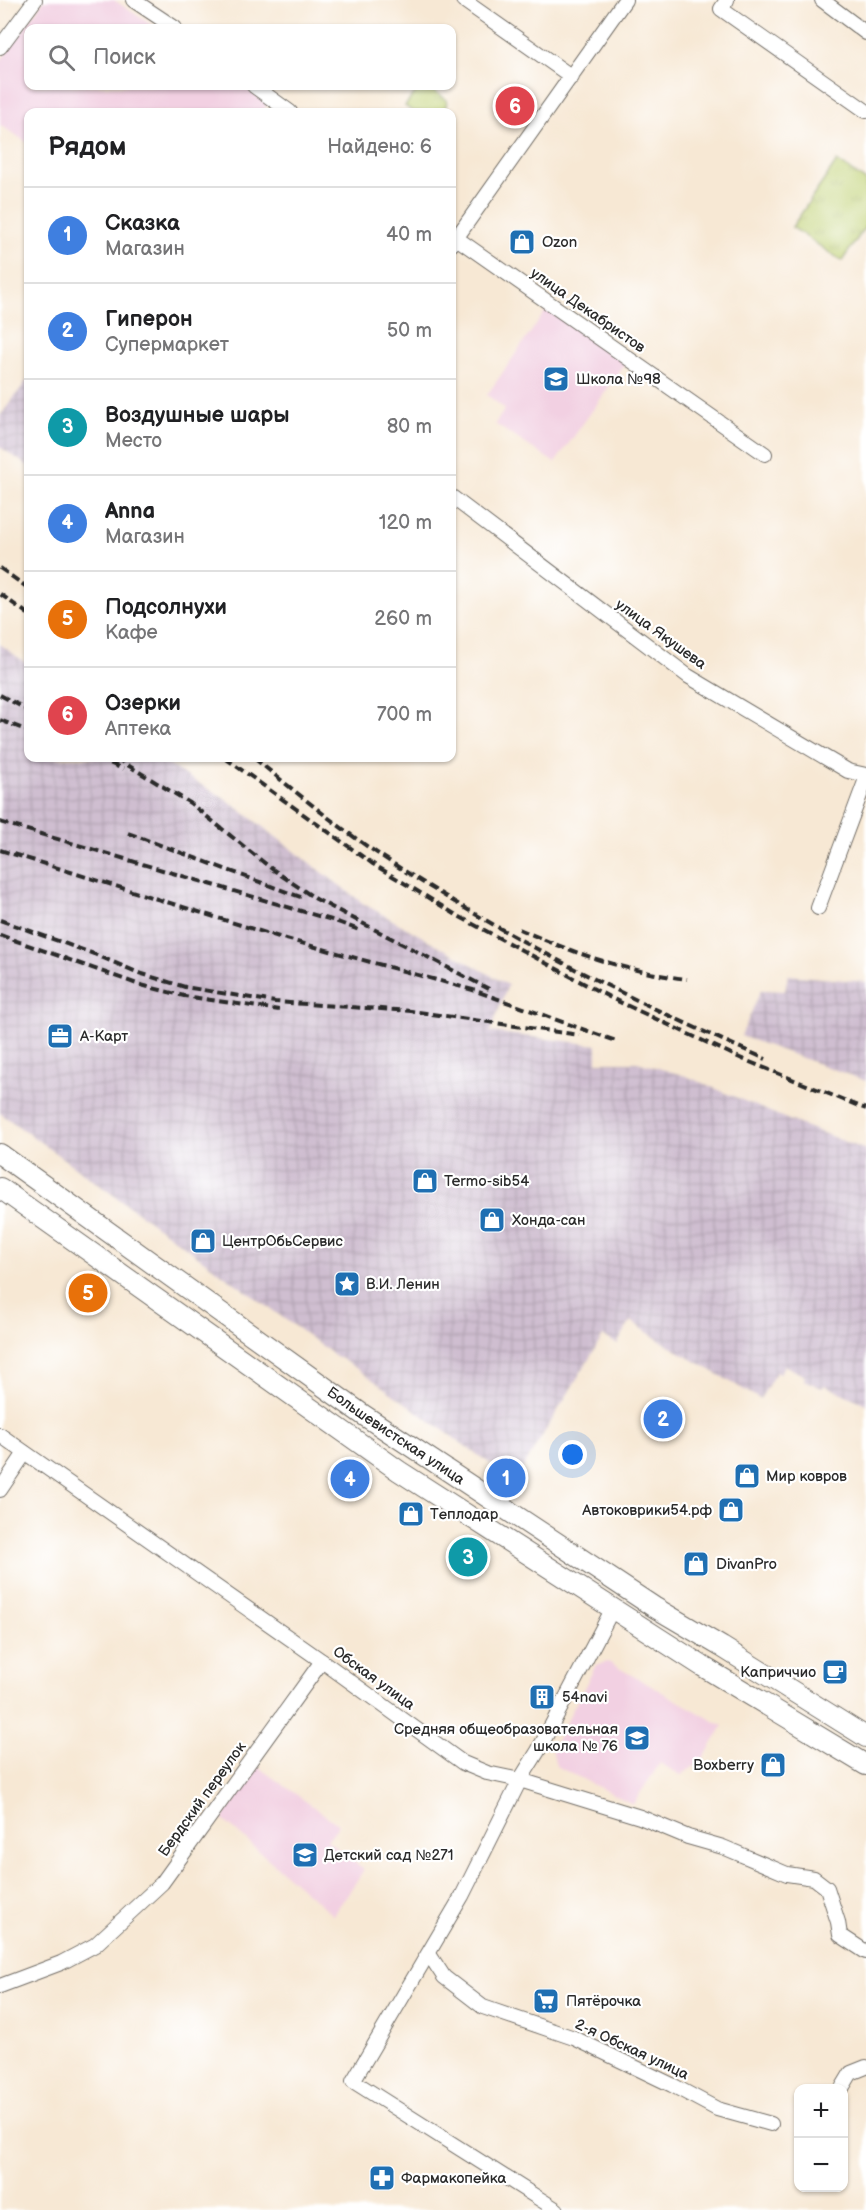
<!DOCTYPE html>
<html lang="ru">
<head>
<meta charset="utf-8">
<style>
  :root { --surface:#fff; --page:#f6f6f6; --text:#202124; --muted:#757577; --line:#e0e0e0; --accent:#db2777 }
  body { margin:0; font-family:"Balsamiq Sans",sans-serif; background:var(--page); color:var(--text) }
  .controls { position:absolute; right:18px; bottom:18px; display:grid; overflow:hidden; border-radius:12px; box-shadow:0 2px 4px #0004 }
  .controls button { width:54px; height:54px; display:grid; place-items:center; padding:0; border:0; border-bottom:2px solid var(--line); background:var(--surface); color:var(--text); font:30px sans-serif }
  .you { position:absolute; left:573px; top:1455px; width:21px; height:21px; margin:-15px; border:4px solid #fff; border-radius:50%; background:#1a73e8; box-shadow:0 0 0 9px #1a73e833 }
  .badge { display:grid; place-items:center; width:39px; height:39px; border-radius:50%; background:var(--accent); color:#fff; font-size:20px; font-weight:700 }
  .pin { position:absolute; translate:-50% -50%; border:3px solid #fff; box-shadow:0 2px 6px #0006 }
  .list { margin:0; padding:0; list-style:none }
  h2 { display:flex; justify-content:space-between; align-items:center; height:78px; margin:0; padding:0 24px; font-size:26px }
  h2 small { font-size:20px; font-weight:400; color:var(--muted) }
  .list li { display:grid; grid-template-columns:39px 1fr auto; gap:18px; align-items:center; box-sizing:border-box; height:96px; padding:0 24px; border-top:2px solid var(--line) }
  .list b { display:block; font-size:22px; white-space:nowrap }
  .list p { margin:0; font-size:20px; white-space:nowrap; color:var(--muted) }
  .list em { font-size:20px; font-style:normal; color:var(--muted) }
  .icon { flex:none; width:33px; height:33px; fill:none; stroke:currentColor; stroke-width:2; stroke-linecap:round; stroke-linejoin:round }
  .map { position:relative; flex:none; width:866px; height:2210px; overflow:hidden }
  .search { position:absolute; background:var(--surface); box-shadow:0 2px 4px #0004; left:24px; top:24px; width:432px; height:66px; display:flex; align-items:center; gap:15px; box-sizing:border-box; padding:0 21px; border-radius:12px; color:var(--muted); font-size:22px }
  .panel { position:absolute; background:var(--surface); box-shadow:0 2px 4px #0004; left:24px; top:108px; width:432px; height:654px; border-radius:12px }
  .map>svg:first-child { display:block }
  .built { fill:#f2d0e2 }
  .industrial { fill:url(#industrial-grid) }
  .park { fill:url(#park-tufts); stroke:#757e4e; stroke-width:1.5 }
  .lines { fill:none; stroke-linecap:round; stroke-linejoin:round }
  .minor-casing { stroke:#726d66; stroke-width:16 }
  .highway-casing { stroke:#726d66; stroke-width:22 }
  .minor { stroke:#fff; stroke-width:14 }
  .highway { stroke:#fff; stroke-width:20 }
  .rail { stroke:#2b2b2b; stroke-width:4; stroke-dasharray:9 4.5; stroke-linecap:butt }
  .labels { text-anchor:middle; stroke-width:4.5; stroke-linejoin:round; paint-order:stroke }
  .poi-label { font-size:15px; fill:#2b2b2b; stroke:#fff; text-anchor:start }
  .street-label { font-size:15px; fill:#2b2b2b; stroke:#fff }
</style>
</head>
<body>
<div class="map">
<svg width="866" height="2210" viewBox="0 0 866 2210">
  <defs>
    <pattern id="industrial-grid" width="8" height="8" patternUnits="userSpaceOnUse" patternTransform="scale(1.5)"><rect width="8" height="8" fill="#cfbed0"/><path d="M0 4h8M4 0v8" fill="none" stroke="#b2a3b3"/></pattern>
    <pattern id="park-tufts" width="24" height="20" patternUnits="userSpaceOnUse" patternTransform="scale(1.5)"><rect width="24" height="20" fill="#bfd072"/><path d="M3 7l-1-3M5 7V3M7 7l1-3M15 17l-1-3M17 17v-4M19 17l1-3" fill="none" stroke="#a4b363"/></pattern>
  </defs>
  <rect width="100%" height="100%" fill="#fff"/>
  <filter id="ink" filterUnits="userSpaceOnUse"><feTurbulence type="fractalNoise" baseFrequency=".0167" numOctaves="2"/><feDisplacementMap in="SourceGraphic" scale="12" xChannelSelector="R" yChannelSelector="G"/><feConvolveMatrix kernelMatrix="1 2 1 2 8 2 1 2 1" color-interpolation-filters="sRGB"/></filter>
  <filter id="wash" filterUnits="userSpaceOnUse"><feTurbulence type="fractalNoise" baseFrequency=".008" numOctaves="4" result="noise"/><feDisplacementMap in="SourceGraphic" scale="24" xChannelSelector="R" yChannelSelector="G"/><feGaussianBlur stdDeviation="1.35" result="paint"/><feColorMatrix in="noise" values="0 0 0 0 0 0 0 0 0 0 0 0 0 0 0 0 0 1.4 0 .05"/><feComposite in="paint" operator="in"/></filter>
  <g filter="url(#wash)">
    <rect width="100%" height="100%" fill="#f7e8d4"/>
    <!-- built -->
    <g class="built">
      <polygon points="44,0 114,0 156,28 28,28 28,86 241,86 268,103 262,112 28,112 28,143 0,125 0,62"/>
      <polygon points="547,309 626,363 555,463 495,424 505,409 487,395"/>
      <polygon points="608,1662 723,1726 702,1761 681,1775 660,1763 633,1804 556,1766 552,1749 596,1665"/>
      <polygon points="258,1767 339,1825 327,1840 364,1870 333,1915 222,1819"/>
    </g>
    <!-- industrial -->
    <g class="industrial">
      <polygon points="28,379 28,466 0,447 0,416"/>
      <polygon points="0,644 28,665 28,758 157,758 230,802 364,904 508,985 490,1032 597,1045 597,1062 637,1062 686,1076 784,1118 866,1150 866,1404 824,1385 822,1388 804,1380 805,1376 784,1365 780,1373 776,1372 760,1399 659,1340 631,1321 617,1344 603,1336 516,1479 485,1460 359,1370 333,1354 0,1113"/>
      <polygon points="788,975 866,982 866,1081 741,1036 761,990 785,991"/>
    </g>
    <!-- park -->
    <g class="park">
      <polygon points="420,86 427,86 447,100 446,106 441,112 414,112 405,106"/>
      <polygon points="837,161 866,181 866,226 842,261 792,227"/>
    </g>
  </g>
  <g filter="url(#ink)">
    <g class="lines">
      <!-- minor casing -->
      <g class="minor-casing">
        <g id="minor">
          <polyline points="133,0 175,28"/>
          <polyline points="463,0 572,77"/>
          <polyline points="727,0 721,9 866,111"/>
          <polyline points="822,0 866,33"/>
          <polyline points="0,47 35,0"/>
          <polyline points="254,86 290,112"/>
          <polyline points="452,235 765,454"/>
          <polyline points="452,244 625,0"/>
          <polyline points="452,497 688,676 848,771 866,775"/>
          <polyline points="818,908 866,779"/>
          <polyline points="0,1435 322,1661 463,1763 487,1773 520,1780 640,1817 688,1837 723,1847 787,1874 814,1878 827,1888 838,1922 840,1935 866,1952"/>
          <polyline points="0,1490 25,1453"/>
          <polyline points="429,1954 444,1977 483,2007 574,2038 672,2085 717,2109 771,2124"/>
          <polyline points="0,1986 61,1963 95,1945 162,1883 322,1661"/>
          <polyline points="842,2088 851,2073 866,2067"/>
          <polyline points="557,2210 353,2081 462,1896 520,1780 538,1751 613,1608"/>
        </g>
      </g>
      <!-- highway casing -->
      <g class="highway-casing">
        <g id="highway">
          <path id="s1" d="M 0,1154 L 362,1414 L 654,1607 L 722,1647 L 866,1737"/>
          <polyline points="0,1188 399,1471 702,1666 866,1765"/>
        </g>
      </g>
      <!-- minor -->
      <use href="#minor" class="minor"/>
      <!-- highway -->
      <use href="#highway" class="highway"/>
      <!-- rail -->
      <g class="rail">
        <polyline points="0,568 28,588"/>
        <polyline points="0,594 28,614"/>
        <polyline points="0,695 28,710"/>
        <polyline points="0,720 28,731"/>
        <polyline points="98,758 123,769"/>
        <polyline points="116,758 190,803 272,869 316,899 489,989"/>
        <polyline points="225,758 373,864 458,916 611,998 740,1058 866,1109"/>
        <path d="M 254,758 C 295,791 336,826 380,855 C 501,935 633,1002 766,1059"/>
        <polyline points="0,822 335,921 359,930"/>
        <polyline points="128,833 303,898"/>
        <polyline points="0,850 279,937 473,990 616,1041"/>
        <polyline points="0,920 94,954 139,973 185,987 275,1002 411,1011 579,1035"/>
        <path d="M 519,929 C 573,953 628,972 687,979"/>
        <polyline points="0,935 137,984 184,996 279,1010"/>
      </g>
    </g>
  </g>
  <!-- icons -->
  <defs>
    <g id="shop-square" transform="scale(1.35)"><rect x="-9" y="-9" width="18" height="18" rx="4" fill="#1f6fb2" stroke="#fff"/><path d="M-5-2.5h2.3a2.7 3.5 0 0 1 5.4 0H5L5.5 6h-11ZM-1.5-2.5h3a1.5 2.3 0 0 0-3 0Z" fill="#fff"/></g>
    <g id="school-square" transform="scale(1.35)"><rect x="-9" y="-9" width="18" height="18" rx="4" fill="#1f6fb2" stroke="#fff"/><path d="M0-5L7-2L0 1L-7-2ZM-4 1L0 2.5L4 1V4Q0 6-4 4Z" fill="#fff"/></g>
    <g id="office-square" transform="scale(1.35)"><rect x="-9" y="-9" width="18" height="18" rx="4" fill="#1f6fb2" stroke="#fff"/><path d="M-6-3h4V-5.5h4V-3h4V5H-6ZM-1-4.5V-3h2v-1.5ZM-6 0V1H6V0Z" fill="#fff"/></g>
    <g id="sight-square" transform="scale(1.35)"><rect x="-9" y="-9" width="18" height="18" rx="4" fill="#1f6fb2" stroke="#fff"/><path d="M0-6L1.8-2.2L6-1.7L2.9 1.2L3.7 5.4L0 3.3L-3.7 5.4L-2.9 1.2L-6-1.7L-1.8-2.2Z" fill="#fff"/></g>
    <g id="cafe-square" transform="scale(1.35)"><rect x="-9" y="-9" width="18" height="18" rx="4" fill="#1f6fb2" stroke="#fff"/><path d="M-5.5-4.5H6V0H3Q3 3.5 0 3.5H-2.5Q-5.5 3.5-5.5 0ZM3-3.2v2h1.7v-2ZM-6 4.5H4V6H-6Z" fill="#fff"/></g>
    <g id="building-square" transform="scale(1.35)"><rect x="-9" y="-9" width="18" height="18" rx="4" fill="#1f6fb2" stroke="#fff"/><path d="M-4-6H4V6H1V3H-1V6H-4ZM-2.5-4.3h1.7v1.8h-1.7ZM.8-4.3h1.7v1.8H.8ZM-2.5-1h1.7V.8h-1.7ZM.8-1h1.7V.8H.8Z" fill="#fff"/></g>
    <g id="supermarket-square" transform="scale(1.35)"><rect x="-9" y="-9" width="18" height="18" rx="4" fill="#1f6fb2" stroke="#fff"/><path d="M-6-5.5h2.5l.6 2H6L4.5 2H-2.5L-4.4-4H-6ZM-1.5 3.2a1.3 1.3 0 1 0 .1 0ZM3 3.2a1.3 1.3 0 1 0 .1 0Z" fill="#fff"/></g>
    <g id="pharmacy-square" transform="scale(1.35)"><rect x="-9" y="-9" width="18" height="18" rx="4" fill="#1f6fb2" stroke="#fff"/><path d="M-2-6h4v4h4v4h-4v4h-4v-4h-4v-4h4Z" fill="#fff"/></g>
  </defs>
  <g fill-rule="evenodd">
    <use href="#shop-square" x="522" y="242"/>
    <use href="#school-square" x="556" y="379"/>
    <use href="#office-square" x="60" y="1036"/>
    <use href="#shop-square" x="425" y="1181"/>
    <use href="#shop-square" x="492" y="1220"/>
    <use href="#shop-square" x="203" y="1241"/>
    <use href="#sight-square" x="347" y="1284"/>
    <use href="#shop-square" x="747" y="1476"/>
    <use href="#shop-square" x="731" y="1510"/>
    <use href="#shop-square" x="411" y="1514"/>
    <use href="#shop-square" x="696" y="1564"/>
    <use href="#cafe-square" x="835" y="1672"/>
    <use href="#building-square" x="542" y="1697"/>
    <use href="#school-square" x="637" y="1738"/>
    <use href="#shop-square" x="773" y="1765"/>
    <use href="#school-square" x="305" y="1855"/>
    <use href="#supermarket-square" x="546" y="2001"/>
    <use href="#pharmacy-square" x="382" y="2178"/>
  </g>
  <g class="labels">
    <!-- poi labels -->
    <g class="poi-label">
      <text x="542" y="247">Ozon</text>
      <text x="576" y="384">Школа №98</text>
      <text x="80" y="1041">А-Карт</text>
      <text x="444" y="1186">Termo-sib54</text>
      <text x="512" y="1225">Хонда-сан</text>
      <text x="222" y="1246">ЦентрОбьСервис</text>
      <text x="366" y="1289">В.И. Ленин</text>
      <text x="766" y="1481">Мир ковров</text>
      <text x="712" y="1515" text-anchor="end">Автоковрики54.рф</text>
      <text x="430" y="1519">Теплодар</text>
      <text x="716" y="1569">DivanPro</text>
      <text x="816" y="1677" text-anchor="end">Каприччио</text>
      <text x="562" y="1702">54navi</text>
      <text x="618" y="1734" text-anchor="end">Средняя общеобразовательная<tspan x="618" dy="17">школа № 76</tspan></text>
      <text x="754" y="1770" text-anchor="end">Boxberry</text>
      <text x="324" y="1860">Детский сад №271</text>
      <text x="566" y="2006">Пятёрочка</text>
      <text x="401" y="2183">Фармакопейка</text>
    </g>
    <!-- street labels -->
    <g class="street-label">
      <text transform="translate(588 310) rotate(35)" y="5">улица Декабристов</text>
      <text transform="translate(661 634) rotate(36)" y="5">улица Якушева</text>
      <text dy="5" stroke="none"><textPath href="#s1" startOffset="486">Большевистская улица</textPath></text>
      <text transform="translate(374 1678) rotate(36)" y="5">Обская улица</text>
      <text transform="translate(202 1799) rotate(-54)" y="5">Бердский переулок</text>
      <text transform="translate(632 2049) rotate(25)" y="5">2-я Обская улица</text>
    </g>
  </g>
</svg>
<div class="controls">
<button>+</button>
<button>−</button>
</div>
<div class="you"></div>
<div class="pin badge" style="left:506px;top:1478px;background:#3f7fe0">1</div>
<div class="pin badge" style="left:663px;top:1419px;background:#3f7fe0">2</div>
<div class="pin badge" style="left:468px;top:1557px;background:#0f9aa8">3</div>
<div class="pin badge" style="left:350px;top:1479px;background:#3f7fe0">4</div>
<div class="pin badge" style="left:88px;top:1293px;background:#e8710a">5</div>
<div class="pin badge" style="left:515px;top:106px;background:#e0444e">6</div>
<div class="search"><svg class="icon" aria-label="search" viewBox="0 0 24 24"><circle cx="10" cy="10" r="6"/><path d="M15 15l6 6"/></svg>Поиск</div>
<section class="panel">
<h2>Рядом<small>Найдено: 6</small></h2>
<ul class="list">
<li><span class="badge" style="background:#3f7fe0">1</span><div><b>Сказка</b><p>Магазин</p></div><em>40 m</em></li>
<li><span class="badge" style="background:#3f7fe0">2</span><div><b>Гиперон</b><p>Супермаркет</p></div><em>50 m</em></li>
<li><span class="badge" style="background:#0f9aa8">3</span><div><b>Воздушные шары</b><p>Место</p></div><em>80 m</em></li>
<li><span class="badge" style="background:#3f7fe0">4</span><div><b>Anna</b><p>Магазин</p></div><em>120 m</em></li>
<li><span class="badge" style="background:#e8710a">5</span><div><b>Подсолнухи</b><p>Кафе</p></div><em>260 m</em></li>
<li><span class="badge" style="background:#e0444e">6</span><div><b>Озерки</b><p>Аптека</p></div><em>700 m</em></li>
</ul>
</section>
</div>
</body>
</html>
